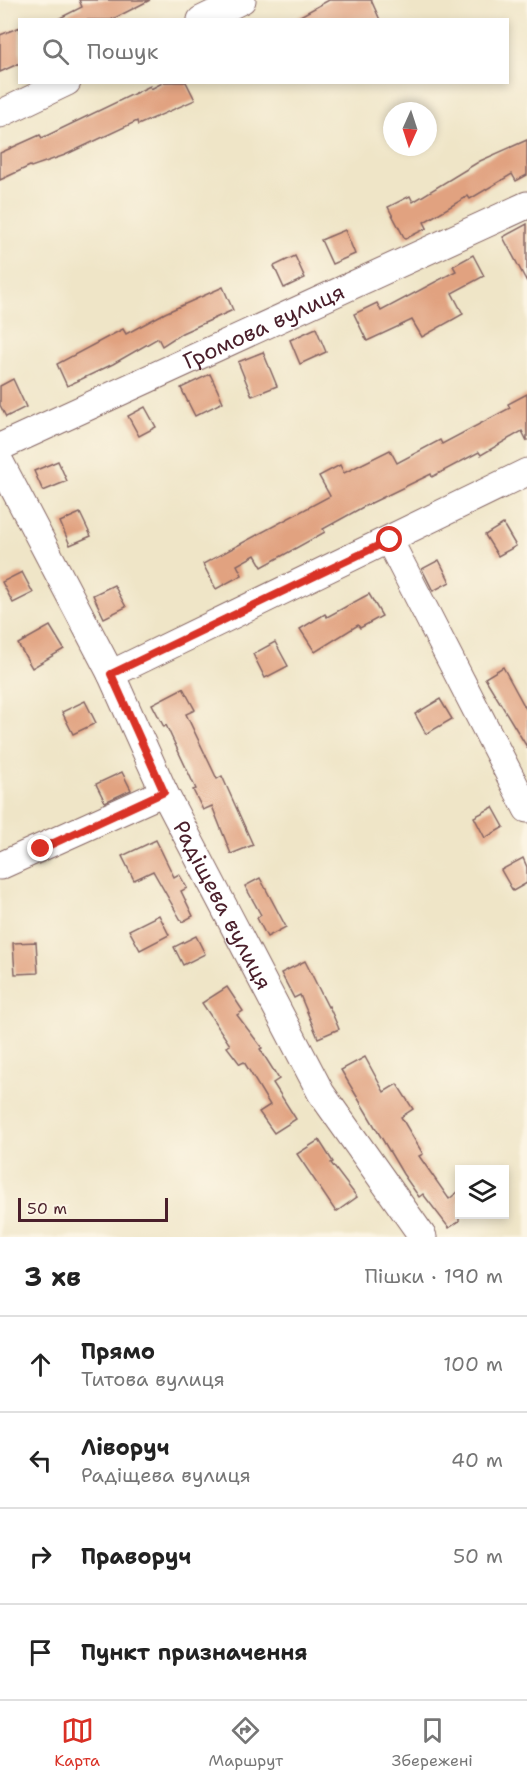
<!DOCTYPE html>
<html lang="uk">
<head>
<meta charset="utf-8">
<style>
  :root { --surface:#fff; --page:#f6f6f6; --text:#222; --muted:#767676; --line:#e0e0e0; --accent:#d93025 }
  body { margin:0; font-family:"Shantell Sans",sans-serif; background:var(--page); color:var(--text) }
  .controls { position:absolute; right:18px; bottom:18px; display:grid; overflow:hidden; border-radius:0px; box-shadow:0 3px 9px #0003 }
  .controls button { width:54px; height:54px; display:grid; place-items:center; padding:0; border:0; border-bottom:2px solid var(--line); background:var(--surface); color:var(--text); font:30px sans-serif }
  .compass { position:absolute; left:383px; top:102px; width:54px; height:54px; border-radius:50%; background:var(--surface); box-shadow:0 3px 9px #0003; rotate:183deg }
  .scale { position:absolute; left:18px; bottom:15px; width:150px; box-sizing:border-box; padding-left:6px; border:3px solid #4a1f2b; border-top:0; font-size:16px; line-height:21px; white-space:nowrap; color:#4a1f2b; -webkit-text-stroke:4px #fcf5e5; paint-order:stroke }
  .stop { position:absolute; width:18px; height:18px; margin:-14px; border:4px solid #d93025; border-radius:50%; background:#fff }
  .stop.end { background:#d93025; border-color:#fff; box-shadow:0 2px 6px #0008 }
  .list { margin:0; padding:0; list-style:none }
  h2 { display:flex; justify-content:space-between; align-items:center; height:78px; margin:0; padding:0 24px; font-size:26px }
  h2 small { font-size:20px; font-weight:400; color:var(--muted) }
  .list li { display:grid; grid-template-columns:39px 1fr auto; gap:18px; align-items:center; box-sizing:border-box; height:96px; padding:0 24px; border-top:2px solid var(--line) }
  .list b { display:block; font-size:22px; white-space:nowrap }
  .list p { margin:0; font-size:20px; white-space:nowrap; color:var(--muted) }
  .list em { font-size:20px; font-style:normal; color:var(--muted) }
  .icon { flex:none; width:33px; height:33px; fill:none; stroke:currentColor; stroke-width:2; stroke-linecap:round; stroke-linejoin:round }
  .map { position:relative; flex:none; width:527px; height:1237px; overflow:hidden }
  .search { position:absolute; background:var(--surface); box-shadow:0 3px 9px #0003; left:18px; right:18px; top:18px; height:66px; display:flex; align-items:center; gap:15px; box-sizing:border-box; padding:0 21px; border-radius:0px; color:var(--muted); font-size:22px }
  .sheet { height:462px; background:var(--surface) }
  nav { display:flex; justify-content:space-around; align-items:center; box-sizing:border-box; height:84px; border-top:2px solid var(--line); background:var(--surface); font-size:16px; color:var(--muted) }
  nav a { display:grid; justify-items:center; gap:3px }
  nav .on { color:var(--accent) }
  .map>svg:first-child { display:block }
  .building { fill:#e1a280 }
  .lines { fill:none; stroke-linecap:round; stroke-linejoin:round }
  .minor-casing { stroke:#846462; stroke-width:29 }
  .minor { stroke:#fff; stroke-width:27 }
  .route { stroke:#d93025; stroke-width:8 }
  .labels { text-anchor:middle; stroke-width:5; stroke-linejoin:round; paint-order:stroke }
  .street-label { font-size:22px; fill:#4a1f2b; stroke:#fcf5e5 }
</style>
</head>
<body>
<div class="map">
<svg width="527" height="1237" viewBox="0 0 527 1237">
  <rect width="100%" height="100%" fill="#fcf5e5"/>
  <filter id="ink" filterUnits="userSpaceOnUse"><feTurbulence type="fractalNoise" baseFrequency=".0167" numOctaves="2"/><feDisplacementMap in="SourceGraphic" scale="12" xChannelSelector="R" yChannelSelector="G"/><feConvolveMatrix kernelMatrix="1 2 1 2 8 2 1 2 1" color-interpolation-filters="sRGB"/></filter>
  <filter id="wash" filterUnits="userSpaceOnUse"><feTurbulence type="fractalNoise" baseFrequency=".008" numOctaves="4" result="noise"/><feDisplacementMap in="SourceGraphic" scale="24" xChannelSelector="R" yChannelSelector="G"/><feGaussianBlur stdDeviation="1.35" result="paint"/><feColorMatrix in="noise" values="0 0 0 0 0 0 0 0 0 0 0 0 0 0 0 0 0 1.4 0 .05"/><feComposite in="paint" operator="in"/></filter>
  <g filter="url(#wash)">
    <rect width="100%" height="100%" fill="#efe5c7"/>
    <g id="blocks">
      <!-- building -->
      <g class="building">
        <polygon points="79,0 150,0 111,20 56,20 82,7"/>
        <polygon points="329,0 371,0 380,20 293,20"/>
        <polygon points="20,27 20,63 0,72 0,35"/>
        <polygon points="164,82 186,82 195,100 138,125 137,121 65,155 31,167 30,166 0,180 0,153 40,135 42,138 150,86 151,89"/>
        <polygon points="527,140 527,175 516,181 512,174 470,199 468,196 424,222 427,228 405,239 388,207 410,196 413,202 480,161"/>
        <polygon points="527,224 527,282 503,237"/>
        <polygon points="345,230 355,254 332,264 321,240"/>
        <polygon points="473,255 484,276 452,293 463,314 422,337 412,320 367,341 354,314 377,303 381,311 456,271 453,266"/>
        <polygon points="295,256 305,278 284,288 274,266"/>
        <polygon points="223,287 233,310 182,333 162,346 158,338 113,364 67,386 57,364 123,329 126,334 165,313"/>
        <polygon points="316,328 326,352 300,364 290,340"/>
        <polygon points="263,352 277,386 252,396 238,362"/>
        <polygon points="210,374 223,402 195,416 181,388"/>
        <polygon points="13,379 26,407 6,417 0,405 0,386"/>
        <polygon points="527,394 527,441 522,431 481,455 479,452 432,477 431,474 363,507 323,529 325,532 262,567 255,555 237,565 242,575 216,589 203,564 330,496 319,476 340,465 344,473 390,450 397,463 440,440 442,444 510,408 508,404"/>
        <polygon points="145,407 156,427 139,436 128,416"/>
        <polygon points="58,461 67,481 43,491 34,471"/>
        <polygon points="80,513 91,536 70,545 60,522"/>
        <polygon points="503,524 516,546 498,556 485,535"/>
        <polygon points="439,560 450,582 433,591 422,569"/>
        <polygon points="22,572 33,593 13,603 2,582"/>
        <polygon points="114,585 126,607 104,618 93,595"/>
        <polygon points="369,594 382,616 360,628 358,625 315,652 300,629 325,614 327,617"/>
        <polygon points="50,626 64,649 32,668 18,644"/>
        <polygon points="275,642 288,666 265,678 253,654"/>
        <polygon points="503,667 527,711 527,747 485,678"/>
        <polygon points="183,688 195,710 186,714 217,779 222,776 253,845 231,854 212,806 203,810 193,790 196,789 166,725 164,727 152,704"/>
        <polygon points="440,699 452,719 426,734 415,714"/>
        <polygon points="85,701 96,723 73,734 62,712"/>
        <polygon points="122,772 131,790 105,802 96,784"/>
        <polygon points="493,807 504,827 485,838 474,817"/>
        <polygon points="156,840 174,877 179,874 187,888 181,891 193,916 182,922 153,871 134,880 122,856"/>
        <polygon points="523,858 527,867 527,883 513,891 501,870"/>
        <polygon points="260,878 286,927 267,937 257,918 261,915 245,886"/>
        <polygon points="159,915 169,935 140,950 129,930"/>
        <polygon points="196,936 205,954 183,965 174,947"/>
        <polygon points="36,942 38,973 15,974 13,943"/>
        <polygon points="305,961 328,1007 329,1006 339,1029 318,1038 300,995 294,998 281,973"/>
        <polygon points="227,987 243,1011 237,1015 262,1048 260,1049 279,1079 273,1083 296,1119 274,1133 259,1112 270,1105 244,1062 240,1064 227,1047 230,1045 202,1003"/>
        <polygon points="365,1057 384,1092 397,1084 413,1109 401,1117 423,1154 419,1156 449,1199 459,1191 459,1221 449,1228 423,1194 419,1197 403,1174 341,1070"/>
        <polygon points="319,1140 333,1162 331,1163 357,1197 336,1212 297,1154"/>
      </g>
    </g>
  </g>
  <g filter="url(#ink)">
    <use href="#blocks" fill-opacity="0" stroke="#846462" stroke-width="1.5"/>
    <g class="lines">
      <!-- minor casing -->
      <g class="minor-casing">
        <g id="minor">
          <polyline points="201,20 242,0"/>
          <polyline points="0,114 67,82"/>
          <path id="s1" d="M 0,447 L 527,205"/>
          <path id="s2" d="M 0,462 L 111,674 L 164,792 L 321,1093 L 423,1237"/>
          <polyline points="389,540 527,809"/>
          <polyline points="111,674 527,472"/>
          <polyline points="0,866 164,792"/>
        </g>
      </g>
      <!-- minor -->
      <use href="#minor" class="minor"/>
    </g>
  </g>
  <g class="lines" filter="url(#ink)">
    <!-- route -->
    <polyline class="route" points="41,849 164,792 111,674 390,540"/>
  </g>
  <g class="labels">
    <!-- street labels -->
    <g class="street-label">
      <text dy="8" stroke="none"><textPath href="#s1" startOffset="290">Громова вулиця</textPath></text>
      <text dy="8" stroke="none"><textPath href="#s2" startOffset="496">Радіщева вулиця</textPath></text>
    </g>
  </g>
</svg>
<div class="controls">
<button><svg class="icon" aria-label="layers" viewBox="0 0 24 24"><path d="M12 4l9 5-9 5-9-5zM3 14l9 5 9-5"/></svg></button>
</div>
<svg class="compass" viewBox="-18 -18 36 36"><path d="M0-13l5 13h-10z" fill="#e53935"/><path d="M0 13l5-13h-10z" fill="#767676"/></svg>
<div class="scale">50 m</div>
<div class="stop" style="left:390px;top:540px"></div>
<div class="stop end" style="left:41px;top:849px"></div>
<div class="search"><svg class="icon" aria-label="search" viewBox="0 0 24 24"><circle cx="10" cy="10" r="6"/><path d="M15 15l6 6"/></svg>Пошук</div>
</div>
<section class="sheet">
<h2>3 хв<small>Пішки · 190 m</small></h2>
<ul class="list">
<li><svg class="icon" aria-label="ahead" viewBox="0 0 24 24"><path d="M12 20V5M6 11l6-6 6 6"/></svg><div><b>Прямо</b><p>Титова вулиця</p></div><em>100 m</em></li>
<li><svg class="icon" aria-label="left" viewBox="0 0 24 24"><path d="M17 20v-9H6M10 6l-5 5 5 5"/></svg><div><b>Ліворуч</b><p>Радіщева вулиця</p></div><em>40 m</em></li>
<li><svg class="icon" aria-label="right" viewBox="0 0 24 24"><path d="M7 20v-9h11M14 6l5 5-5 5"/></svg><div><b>Праворуч</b></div><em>50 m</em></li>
<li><svg class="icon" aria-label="arrive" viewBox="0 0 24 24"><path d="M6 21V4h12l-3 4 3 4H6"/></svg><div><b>Пункт призначення</b></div></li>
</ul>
</section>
<nav>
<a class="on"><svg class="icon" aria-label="map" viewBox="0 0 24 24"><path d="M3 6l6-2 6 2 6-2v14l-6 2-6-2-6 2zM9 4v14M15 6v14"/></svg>Карта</a>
<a><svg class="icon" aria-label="directions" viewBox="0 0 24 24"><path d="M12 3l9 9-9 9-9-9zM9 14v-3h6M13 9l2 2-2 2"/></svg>Маршрут</a>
<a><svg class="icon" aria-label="saved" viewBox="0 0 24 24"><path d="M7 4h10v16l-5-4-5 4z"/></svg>Збережені</a>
</nav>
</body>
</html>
